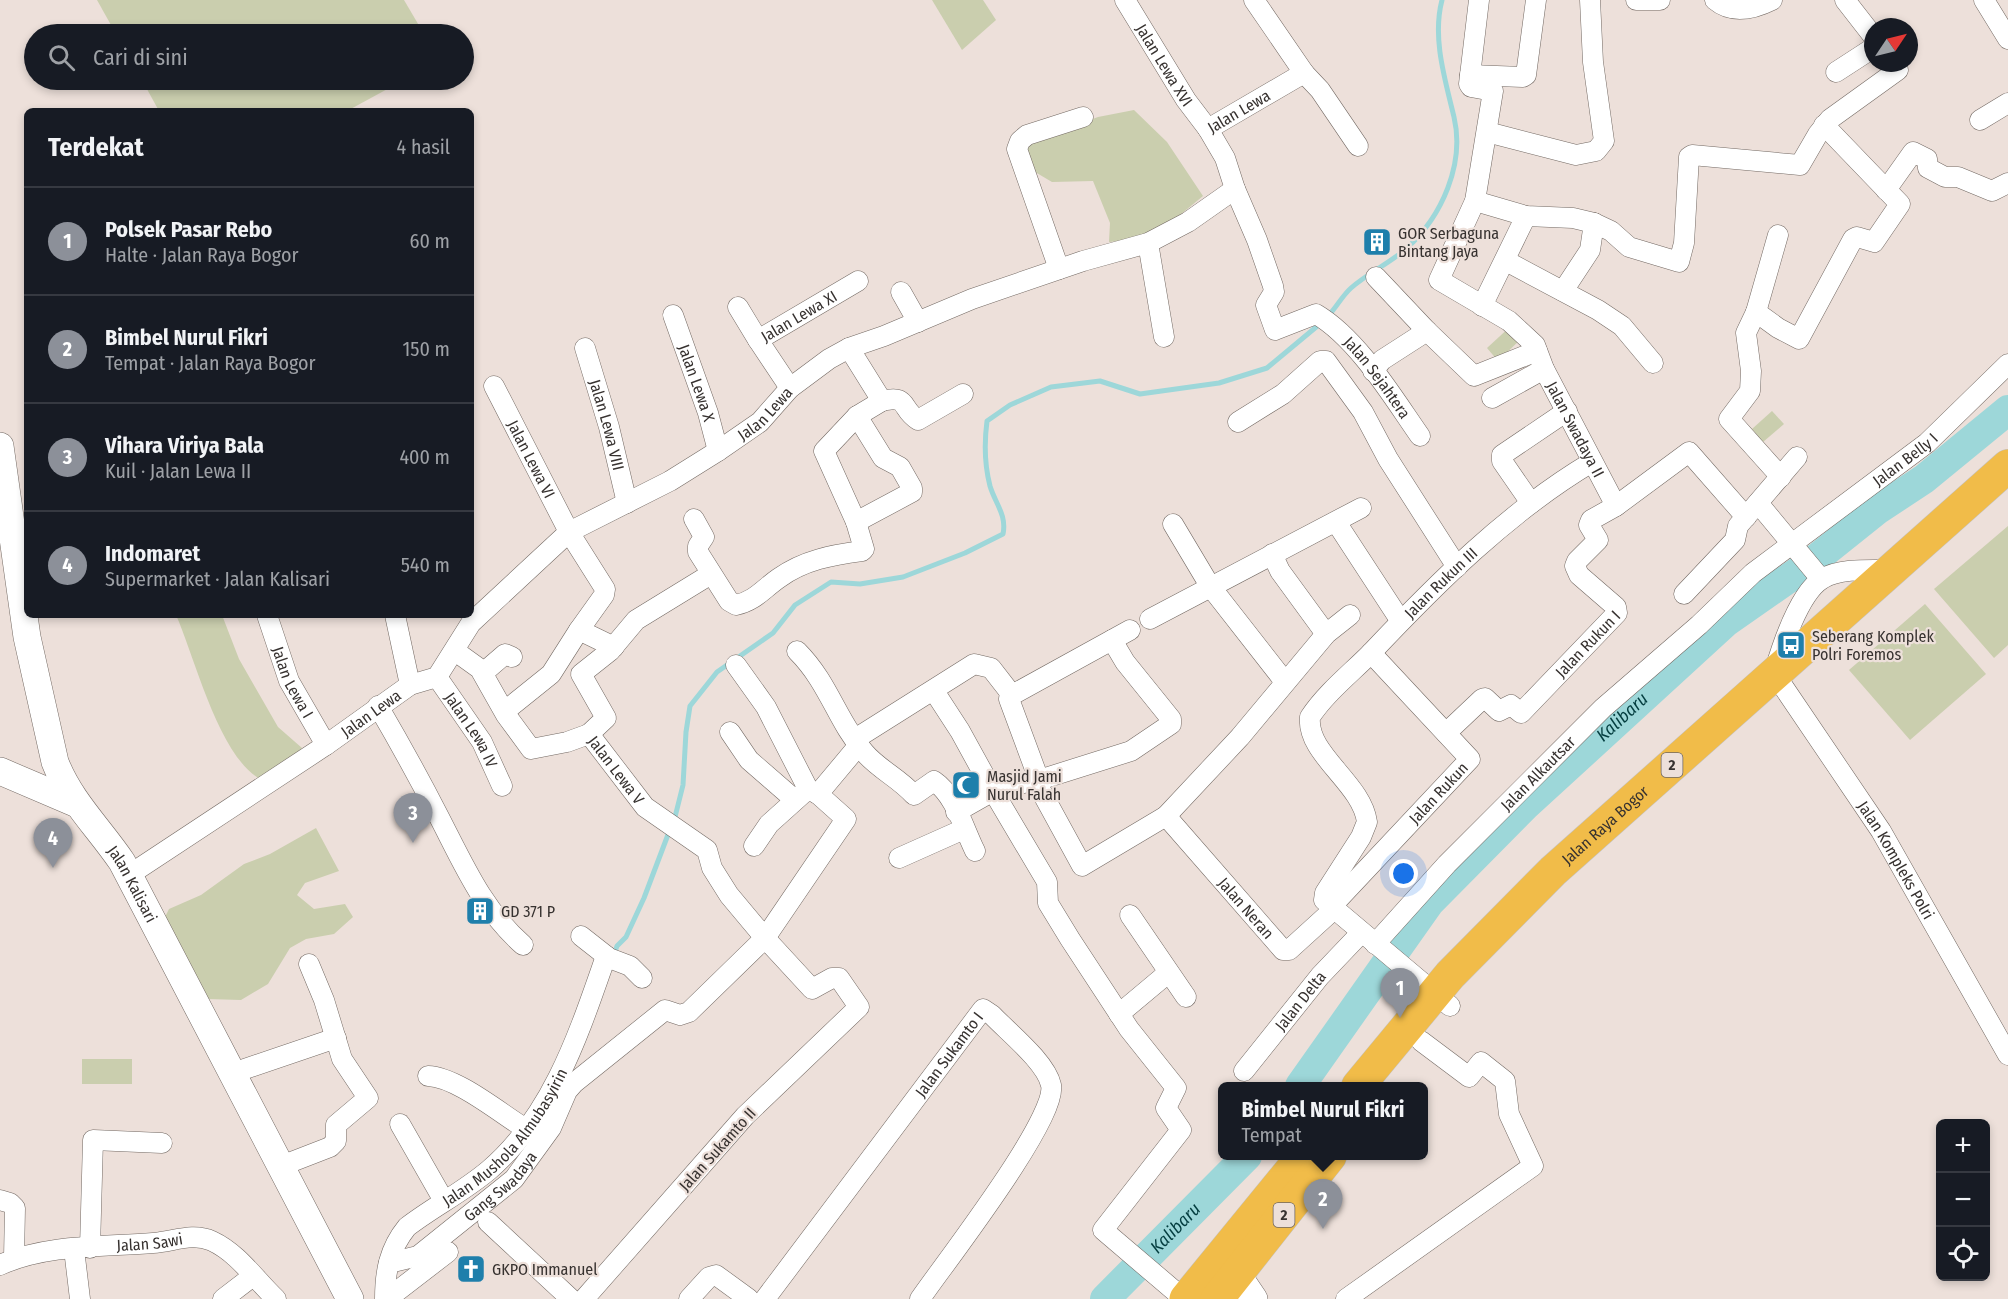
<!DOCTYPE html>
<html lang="id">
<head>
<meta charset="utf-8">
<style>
  :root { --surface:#171b24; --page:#20242c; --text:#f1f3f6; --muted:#9ea1a6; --line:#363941; --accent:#8c9099 }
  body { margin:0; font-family:"Fira Sans Condensed",sans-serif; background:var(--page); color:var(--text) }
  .controls { position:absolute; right:18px; bottom:18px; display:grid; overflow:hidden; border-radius:9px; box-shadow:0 3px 9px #0003 }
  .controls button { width:54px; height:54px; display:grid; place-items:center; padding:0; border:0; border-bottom:2px solid var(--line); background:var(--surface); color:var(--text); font:30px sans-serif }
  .compass { position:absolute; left:1864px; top:18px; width:54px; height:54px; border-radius:50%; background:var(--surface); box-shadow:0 3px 9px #0003; rotate:55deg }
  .you { position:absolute; left:1404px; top:874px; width:21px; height:21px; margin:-15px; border:4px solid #fff; border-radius:50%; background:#1a73e8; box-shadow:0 0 0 9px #1a73e833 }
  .badge { display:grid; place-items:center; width:39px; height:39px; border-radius:50%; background:var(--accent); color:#fff; font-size:20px; font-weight:700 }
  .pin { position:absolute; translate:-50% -50px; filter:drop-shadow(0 2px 3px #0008) }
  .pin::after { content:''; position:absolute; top:32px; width:21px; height:18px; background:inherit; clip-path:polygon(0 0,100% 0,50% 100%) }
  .popup { position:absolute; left:1218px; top:1082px; width:210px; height:78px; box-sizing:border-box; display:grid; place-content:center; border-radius:9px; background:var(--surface); filter:drop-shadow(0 2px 4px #0005); font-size:20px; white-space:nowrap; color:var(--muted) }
  .popup b { font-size:22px; color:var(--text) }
  .popup::after { content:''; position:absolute; left:50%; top:100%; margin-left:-12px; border:12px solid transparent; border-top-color:var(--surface) }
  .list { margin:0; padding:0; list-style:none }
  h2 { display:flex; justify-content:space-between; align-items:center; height:78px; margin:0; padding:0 24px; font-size:26px }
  h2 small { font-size:20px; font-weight:400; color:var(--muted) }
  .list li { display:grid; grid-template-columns:39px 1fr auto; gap:18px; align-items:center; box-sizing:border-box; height:108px; padding:0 24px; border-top:2px solid var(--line) }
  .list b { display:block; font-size:22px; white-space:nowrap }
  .list p { margin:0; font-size:20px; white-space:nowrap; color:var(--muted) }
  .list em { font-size:20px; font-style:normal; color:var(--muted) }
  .icon { flex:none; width:33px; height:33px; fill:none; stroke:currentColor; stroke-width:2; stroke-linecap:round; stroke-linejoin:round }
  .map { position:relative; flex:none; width:2008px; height:1299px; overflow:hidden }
  .search { position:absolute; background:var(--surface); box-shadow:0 3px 9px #0003; left:24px; top:24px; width:450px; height:66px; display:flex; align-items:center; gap:15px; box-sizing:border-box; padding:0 21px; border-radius:33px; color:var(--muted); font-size:22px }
  .panel { position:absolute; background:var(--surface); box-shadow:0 3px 9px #0003; left:24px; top:108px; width:450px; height:510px; border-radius:9px }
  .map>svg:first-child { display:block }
  .green { fill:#caceae }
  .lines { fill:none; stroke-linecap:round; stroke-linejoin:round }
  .stream { stroke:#9dd7d9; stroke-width:5 }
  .river { stroke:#9dd7d9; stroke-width:30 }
  .street-casing { stroke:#736963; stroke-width:21 }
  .secondary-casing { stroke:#736963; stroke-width:28 }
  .highway-casing { stroke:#c3c2c1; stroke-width:34 }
  .street { stroke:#fff; stroke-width:20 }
  .secondary { stroke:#fff; stroke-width:27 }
  .highway { stroke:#f1bc49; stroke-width:33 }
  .labels { text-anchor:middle; stroke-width:4.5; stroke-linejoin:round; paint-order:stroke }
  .shield { fill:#ede0da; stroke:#6e6663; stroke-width:1.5 }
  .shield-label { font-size:15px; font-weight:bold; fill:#373230 }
  .street-label { font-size:16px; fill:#373230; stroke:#ede0da }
  .poi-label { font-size:16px; fill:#373230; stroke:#ede0da; text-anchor:start }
  .water-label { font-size:18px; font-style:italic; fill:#033d3f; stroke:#ede0da }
</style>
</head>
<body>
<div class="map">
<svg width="2008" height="1299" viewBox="0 0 2008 1299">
  <rect width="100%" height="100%" fill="#ede0da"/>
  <!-- green -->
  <g class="green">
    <polygon points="97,0 404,0 424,34 116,34"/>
    <polygon points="932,0 983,0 996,20 962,50"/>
    <polygon points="142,80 404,80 347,111 159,111"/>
    <polygon points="1134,110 1167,142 1203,196 1152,238 1109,242 1110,223 1093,181 1052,182 1030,169 1015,138 1063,130 1098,117"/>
    <polygon points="1512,325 1523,337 1498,361 1487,348"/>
    <polygon points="1772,411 1784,424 1763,442 1752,429"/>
    <polygon points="2008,526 2008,645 1994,658 1934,589"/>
    <polygon points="1925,604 1986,674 1910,740 1849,670"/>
    <path d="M 176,615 L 222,615 L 239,659 L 278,727 L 302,748 L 267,782 C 221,767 195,657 176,615 Z"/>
    <polygon points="316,828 339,871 305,883 297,895 314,909 345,904 353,917 334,934 306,939 290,948 268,984 241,1000 207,999 165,917 169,909 201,895 244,864 270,854"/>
    <rect x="82" y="1059" width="50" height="25"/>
  </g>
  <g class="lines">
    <!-- stream -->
    <g class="stream">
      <path d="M 1328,316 C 1336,308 1342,296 1351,288 C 1368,273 1390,263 1407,248 C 1442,216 1465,164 1454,117 C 1445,79 1432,38 1442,0"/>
      <path d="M 674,821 L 683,785 L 686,732 L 690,706 L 717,672 L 773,633 L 795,605 L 831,582 L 860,584 L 903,577 L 965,553 L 1003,534 C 1007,515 995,503 990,486 C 984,463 984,444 987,421 L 1010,405 L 1051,387 L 1100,381 L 1140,394 L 1219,383 L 1267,368 L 1321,323"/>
      <polyline points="613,957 617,946 626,937 644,898 669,832"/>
    </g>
    <!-- river -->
    <g class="river">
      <path id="s1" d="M 1300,1086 L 1429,903 L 1525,806 L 1726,622 L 1812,562 L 1877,510 L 1924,479 L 2008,410"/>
      <path id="s2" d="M 1105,1299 L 1247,1156"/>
    </g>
    <!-- street casing -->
    <g class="street-casing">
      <g id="street">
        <path id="s3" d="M 1125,0 L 1186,100 L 1208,129"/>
        <path id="s4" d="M 1479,0 L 1469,84 L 1471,87 L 1493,91 L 1475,201 L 1439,280 L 1509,321 L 1535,345 L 1544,369 L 1616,506"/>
        <polyline points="1636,0 1660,0"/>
        <path d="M 1715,0 C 1733,15 1754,9 1772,0"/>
        <polyline points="1845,0 1873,36"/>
        <polyline points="1984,0 2008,39"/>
        <polyline points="1836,72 1873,48"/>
        <polyline points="1304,73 1320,90 1358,146"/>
        <polyline points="1470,75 1523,77 1526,75 1536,0"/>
        <polyline points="1980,120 2008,103"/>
        <polyline points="1487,132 1576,155 1596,151 1604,141 1593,62 1590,0"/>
        <path id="s5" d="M 1235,189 L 1257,240 L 1273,286 L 1274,292 L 1266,305 L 1275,330 L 1316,314 C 1358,339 1392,396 1420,436"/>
        <polyline points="1886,190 1913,152 1927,159 1928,168 1945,177 1958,177 1992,191 2008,183"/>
        <polyline points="1475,201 1526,216 1573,218 1594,223 1611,231 1629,247 1679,262 1684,243 1689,157 1692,155 1800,165 1818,134 1830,119 1898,70 1894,63"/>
        <polyline points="1778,235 1756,312 1746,333 1751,371 1750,391 1729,419 1781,477"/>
        <polyline points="1148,243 1164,337"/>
        <polyline points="1506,261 1598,310 1622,326 1653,363"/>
        <polyline points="1059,269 1017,149 1020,141 1027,135 1083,117"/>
        <polyline points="1376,277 1427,331"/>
        <polyline points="1563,291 1590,250 1594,223"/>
        <polyline points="901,292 918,322"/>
        <polyline points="1482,306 1526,216"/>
        <polyline points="738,307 758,340"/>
        <polyline points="1756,312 1778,328 1799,339 1853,239 1857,237 1874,242 1900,204 1824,125"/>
        <path id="s6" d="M 673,315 L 708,413 L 718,451"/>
        <path id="s7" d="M 585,348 L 609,427 L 627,503"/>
        <polyline points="849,348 882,401 857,416 824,451 856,522"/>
        <polyline points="1373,371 1382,360 1427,331 1474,376 1537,351"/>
        <path id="s8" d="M 494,386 L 569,532 L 605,589 L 604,595 L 579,630 L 614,647"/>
        <path id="s9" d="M 790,388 L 758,340 L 858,281"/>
        <polyline points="1492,398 1544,369"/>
        <path d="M 882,401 C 909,394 900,409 918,420 L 963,394"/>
        <polyline points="1238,422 1283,394 1320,361 1326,361 1363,412 1388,459 1457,567"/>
        <polyline points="1531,503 1502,461 1502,455 1567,411"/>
        <polyline points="1758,503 1821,579"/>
        <path d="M 694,519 L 704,537 L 698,546 L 698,552 L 729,601 L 736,605 C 755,601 763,589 779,578 C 804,560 832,555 862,551 L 864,549 L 856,522 L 912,492 L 912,488 L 900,467 L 883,458 L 857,416"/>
        <polyline points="1336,522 1400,620"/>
        <polyline points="1173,524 1210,586 1285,682"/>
        <polyline points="1272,554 1280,571 1326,634"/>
        <path id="s10" d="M 1890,570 C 1870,570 1839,568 1822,579 C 1799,593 1781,649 1774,673 L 1881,831 L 2008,1055"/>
        <polyline points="1684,594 1735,540 1738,526 1797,457"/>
        <path id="s11" d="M 267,615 L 289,681 L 326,745"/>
        <polyline points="395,615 410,685"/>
        <polyline points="1150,619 1361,508"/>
        <polyline points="1130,630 1012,695 1009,699 1039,780 1035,780 1082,866 1166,816 1240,737 1326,634 1350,615"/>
        <path id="s12" d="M 455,651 L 480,669 L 506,715 L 531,749 L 567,742 L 589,734 L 645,807 L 707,850 L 712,868 L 729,895 L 765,938 L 846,819 L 818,794"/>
        <path d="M 797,651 C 829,683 837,721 864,752 C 878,769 899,778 914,795 L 934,781 C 955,795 964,829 975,851"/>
        <polyline points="736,665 766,707 808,789"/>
        <polyline points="483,673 505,654 512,657"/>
        <path id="s13" d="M 437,677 L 482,742 L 502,786"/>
        <polyline points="934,691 960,731 993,791 956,812"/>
        <path d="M 378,706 C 399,742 419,778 438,815 C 463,863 482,909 523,945"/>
        <polyline points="505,711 551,674 579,630"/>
        <polyline points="730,732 749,760 795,800"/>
        <path id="s14" d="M 1446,733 L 1482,699 L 1485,698 L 1499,711 L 1511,705 L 1521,713 L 1617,613 L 1616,607 L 1579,575 L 1575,566 L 1577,561 L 1598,540 L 1589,525 L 1591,520 L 1616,506 L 1689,452 L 1746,517"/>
        <polyline points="589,734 606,718 581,674 610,651 636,620 711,574"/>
        <polyline points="855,739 974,664 991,668 1012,695"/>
        <polyline points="1035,780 993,791 1047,882 1048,903 1070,939 1129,1029 1176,1088 1166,1108 1181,1130 1103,1230 1184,1299"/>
        <polyline points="1039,780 1131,751 1171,724 1171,719 1125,662 1112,640"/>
        <path id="s15" d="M 1166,816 L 1283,950 L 1289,950 L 1333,910"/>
        <polyline points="754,846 769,824 808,789 818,794 859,745"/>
        <polyline points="899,858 964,829"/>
        <path id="s16" d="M 129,875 L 326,745 L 410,685 L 437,677 L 471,623 L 569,532 L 670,481 L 718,451 L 760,422 L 790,388 L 829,359 L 849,348 L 884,336 L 972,299 L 1083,261 L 1148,243 L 1188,222 L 1235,189 L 1225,158 L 1208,129 L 1304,73 L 1254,0"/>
        <path id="s17" d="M 1330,908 L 1470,759 L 1371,653"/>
        <polyline points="1130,915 1186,997"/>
        <polyline points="581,936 609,958 630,966 642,978"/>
        <path id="s18" d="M 1375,944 L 1447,864 L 1603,708 L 1699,625 L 1753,573 L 1927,443 L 2008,364"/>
        <path id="s19" d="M 1450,1006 L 1324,900 L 1325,893 L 1361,837 L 1367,822 C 1362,783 1306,754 1310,717 C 1326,693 1350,674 1370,654 C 1437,583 1508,512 1592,462"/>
        <polyline points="1119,1014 1168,973"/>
        <path id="s20" d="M 1244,1071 L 1320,976 L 1361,933"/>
        <polyline points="233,1073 336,1038"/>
        <path d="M 428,1076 C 457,1077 501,1114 526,1129"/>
        <polyline points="400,1124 444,1201"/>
        <polyline points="281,1166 330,1147 336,1141 336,1125 368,1098 342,1059 324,1000 309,964"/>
        <polyline points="0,1200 10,1203 15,1208 14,1258"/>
        <polyline points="488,1222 571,1299"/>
        <polyline points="90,1248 93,1140 162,1143"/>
        <polyline points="74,1249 80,1299"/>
        <path id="s21" d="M 389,1263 L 418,1256 L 514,1179 L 551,1128 L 567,1091 L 574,1083 L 665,1010 L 680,1015 L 689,1012 L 765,938 L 812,989 L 832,978 L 839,978 L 859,1007 L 745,1116 L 584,1299"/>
        <path id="s22" d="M 0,1265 C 47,1244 103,1247 153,1243 C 173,1242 192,1232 212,1241 C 238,1253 255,1279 276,1299"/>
        <polyline points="223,1299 253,1276"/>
        <path id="s23" d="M 385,1299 C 385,1272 389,1249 407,1227 C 433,1207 463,1192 489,1170 C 553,1115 579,1033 606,956"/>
        <polyline points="387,1299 448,1252"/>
        <polyline points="689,1299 709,1277 716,1275 749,1299"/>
        <path id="s24" d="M 765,1299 L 983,1009 L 992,1015 C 1008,1032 1046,1062 1051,1085 C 1058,1118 944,1264 920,1299"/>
        <polyline points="1346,1299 1533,1166 1509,1114 1505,1081 1481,1062 1469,1077 1421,1041"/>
      </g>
    </g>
    <!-- secondary casing -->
    <g class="secondary-casing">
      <g id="secondary">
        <path id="s25" d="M 0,446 L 27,637 L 55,762 C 70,801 99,828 122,862 L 350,1299"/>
        <polyline points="0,771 75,803"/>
        <polyline points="1222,1261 1237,1274 1254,1299"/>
      </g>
    </g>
    <!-- highway casing -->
    <g class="highway-casing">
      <g id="highway">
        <path id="s26" d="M 1358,1086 L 1450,975 L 1553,871 L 2008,466"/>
        <polyline points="1186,1299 1303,1156"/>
        <polyline points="1217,1299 1330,1156"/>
      </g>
    </g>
    <!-- street -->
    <use href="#street" class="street"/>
    <!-- secondary -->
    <use href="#secondary" class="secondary"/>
    <!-- highway -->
    <use href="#highway" class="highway"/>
  </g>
  <!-- icons -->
  <defs>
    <g id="building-square" transform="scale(1.5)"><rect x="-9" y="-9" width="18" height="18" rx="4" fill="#1e7fab" stroke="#ede0da"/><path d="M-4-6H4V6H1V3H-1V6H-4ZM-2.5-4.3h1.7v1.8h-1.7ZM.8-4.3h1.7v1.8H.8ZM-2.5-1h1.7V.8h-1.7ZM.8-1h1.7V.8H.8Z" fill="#fff"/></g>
    <g id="bus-square" transform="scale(1.5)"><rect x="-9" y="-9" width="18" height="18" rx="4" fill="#1e7fab" stroke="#ede0da"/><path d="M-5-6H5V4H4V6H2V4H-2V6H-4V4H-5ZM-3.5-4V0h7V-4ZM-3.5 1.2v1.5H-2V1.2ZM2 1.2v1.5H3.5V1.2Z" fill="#fff"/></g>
    <g id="mosque-square" transform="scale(1.5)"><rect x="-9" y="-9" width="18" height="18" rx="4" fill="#1e7fab" stroke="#ede0da"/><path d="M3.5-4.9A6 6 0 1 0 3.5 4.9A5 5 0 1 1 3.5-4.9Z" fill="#fff"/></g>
    <g id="church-square" transform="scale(1.5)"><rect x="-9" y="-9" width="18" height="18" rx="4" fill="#1e7fab" stroke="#ede0da"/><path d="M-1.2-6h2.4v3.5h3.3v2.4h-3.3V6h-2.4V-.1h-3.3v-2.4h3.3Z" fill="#fff"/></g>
  </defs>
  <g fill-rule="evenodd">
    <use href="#building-square" x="1377" y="242"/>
    <use href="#bus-square" x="1791" y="645"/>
    <use href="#mosque-square" x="966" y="785"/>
    <use href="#building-square" x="480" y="911"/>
    <use href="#church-square" x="471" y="1269"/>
  </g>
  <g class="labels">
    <!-- shield labels -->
    <g class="shield">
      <rect x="1661.5" y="753" width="21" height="24" rx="4.5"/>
      <rect x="1273.5" y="1203" width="21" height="24" rx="4.5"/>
    </g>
    <g class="shield-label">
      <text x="1672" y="770">2</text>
      <text x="1284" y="1220">2</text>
    </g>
    <!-- street labels -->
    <g class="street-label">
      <text dy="6" stroke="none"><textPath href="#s3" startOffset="76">Jalan Lewa XVI</textPath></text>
      <text dy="6" stroke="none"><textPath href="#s16" startOffset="1424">Jalan Lewa</textPath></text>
      <text dy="6" stroke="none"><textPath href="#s9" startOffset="105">Jalan Lewa XI</textPath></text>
      <text dy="6" stroke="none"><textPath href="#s5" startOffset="285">Jalan Sejahtera</textPath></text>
      <text dy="6" stroke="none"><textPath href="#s6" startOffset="72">Jalan Lewa X</textPath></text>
      <text dy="6" stroke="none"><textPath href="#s16" startOffset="795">Jalan Lewa</textPath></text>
      <text dy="6" stroke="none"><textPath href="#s7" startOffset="80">Jalan Lewa VIII</textPath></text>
      <text dy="6" stroke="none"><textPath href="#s4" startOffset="519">Jalan Swadaya II</textPath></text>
      <text dy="6" stroke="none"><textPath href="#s8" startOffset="82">Jalan Lewa VI</textPath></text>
      <text dy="6" stroke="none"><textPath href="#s18" startOffset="720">Jalan Belly I</textPath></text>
      <text dy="6" stroke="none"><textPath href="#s19" startOffset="564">Jalan Rukun III</textPath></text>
      <text dy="6" stroke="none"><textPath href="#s14" startOffset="194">Jalan Rukun I</textPath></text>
      <text dy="6" stroke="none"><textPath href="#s11" startOffset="72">Jalan Lewa I</textPath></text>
      <text dy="6" stroke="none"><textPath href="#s16" startOffset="291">Jalan Lewa</textPath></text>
      <text dy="6" stroke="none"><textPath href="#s13" startOffset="63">Jalan Lewa IV</textPath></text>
      <text dy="6" stroke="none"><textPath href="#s12" startOffset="231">Jalan Lewa V</textPath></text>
      <text dy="6" stroke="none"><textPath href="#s18" startOffset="236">Jalan Alkautsar</textPath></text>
      <text dy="6" stroke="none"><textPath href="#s17" startOffset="158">Jalan Rukun</textPath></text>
      <text dy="6" stroke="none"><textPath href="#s26" startOffset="360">Jalan Raya Bogor</textPath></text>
      <text dy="6" stroke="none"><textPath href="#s10" startOffset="400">Jalan Kompleks Polri</textPath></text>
      <text dy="6" stroke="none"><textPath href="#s25" startOffset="466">Jalan Kalisari</textPath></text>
      <text dy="6" stroke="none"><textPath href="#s15" startOffset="122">Jalan Neran</textPath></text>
      <text dy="6" stroke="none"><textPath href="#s20" startOffset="90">Jalan Delta</textPath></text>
      <text dy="6" stroke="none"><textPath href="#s24" startOffset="306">Jalan Sukamto I</textPath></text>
      <text dy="6" stroke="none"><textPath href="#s23" startOffset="212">Jalan Mushola Almubasyirin</textPath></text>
      <text transform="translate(717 1149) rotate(-48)" y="6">Jalan Sukamto II</text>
      <text dy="6" stroke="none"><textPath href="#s21" startOffset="138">Gang Swadaya</textPath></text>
      <text dy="6" stroke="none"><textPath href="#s22" startOffset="152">Jalan Sawi</textPath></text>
    </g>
    <!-- poi labels -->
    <g class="poi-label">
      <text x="1398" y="239">GOR Serbaguna<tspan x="1398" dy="18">Bintang Jaya</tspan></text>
      <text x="1812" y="642">Seberang Komplek<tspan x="1812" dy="18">Polri Foremos</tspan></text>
      <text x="987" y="782">Masjid Jami<tspan x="987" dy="18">Nurul Falah</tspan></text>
      <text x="501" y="917">GD 371 P</text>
      <text x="492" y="1275">GKPO Immanuel</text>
    </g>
    <!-- water labels -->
    <g class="water-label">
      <text dy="6" stroke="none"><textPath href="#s1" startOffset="492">Kalibaru</textPath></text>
      <text dy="6" stroke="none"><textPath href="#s2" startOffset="100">Kalibaru</textPath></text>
    </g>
  </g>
</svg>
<div class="controls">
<button>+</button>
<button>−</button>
<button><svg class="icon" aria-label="locate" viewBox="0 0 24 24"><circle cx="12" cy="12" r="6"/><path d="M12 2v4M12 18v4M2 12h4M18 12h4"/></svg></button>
</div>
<svg class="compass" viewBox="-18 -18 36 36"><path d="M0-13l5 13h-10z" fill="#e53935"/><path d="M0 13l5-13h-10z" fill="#9ea1a6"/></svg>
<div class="you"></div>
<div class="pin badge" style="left:1400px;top:1018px">1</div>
<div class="pin badge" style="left:1323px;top:1229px">2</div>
<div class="popup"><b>Bimbel Nurul Fikri</b>Tempat</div>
<div class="pin badge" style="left:413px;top:843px">3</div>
<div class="pin badge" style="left:53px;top:868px">4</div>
<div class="search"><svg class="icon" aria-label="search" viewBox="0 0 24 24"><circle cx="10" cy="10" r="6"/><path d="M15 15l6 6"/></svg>Cari di sini</div>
<section class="panel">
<h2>Terdekat<small>4 hasil</small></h2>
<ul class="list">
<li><span class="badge">1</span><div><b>Polsek Pasar Rebo</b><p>Halte · Jalan Raya Bogor</p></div><em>60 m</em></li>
<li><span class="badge">2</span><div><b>Bimbel Nurul Fikri</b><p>Tempat · Jalan Raya Bogor</p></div><em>150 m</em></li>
<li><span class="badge">3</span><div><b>Vihara Viriya Bala</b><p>Kuil · Jalan Lewa II</p></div><em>400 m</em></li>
<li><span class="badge">4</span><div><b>Indomaret</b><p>Supermarket · Jalan Kalisari</p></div><em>540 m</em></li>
</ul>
</section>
</div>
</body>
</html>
